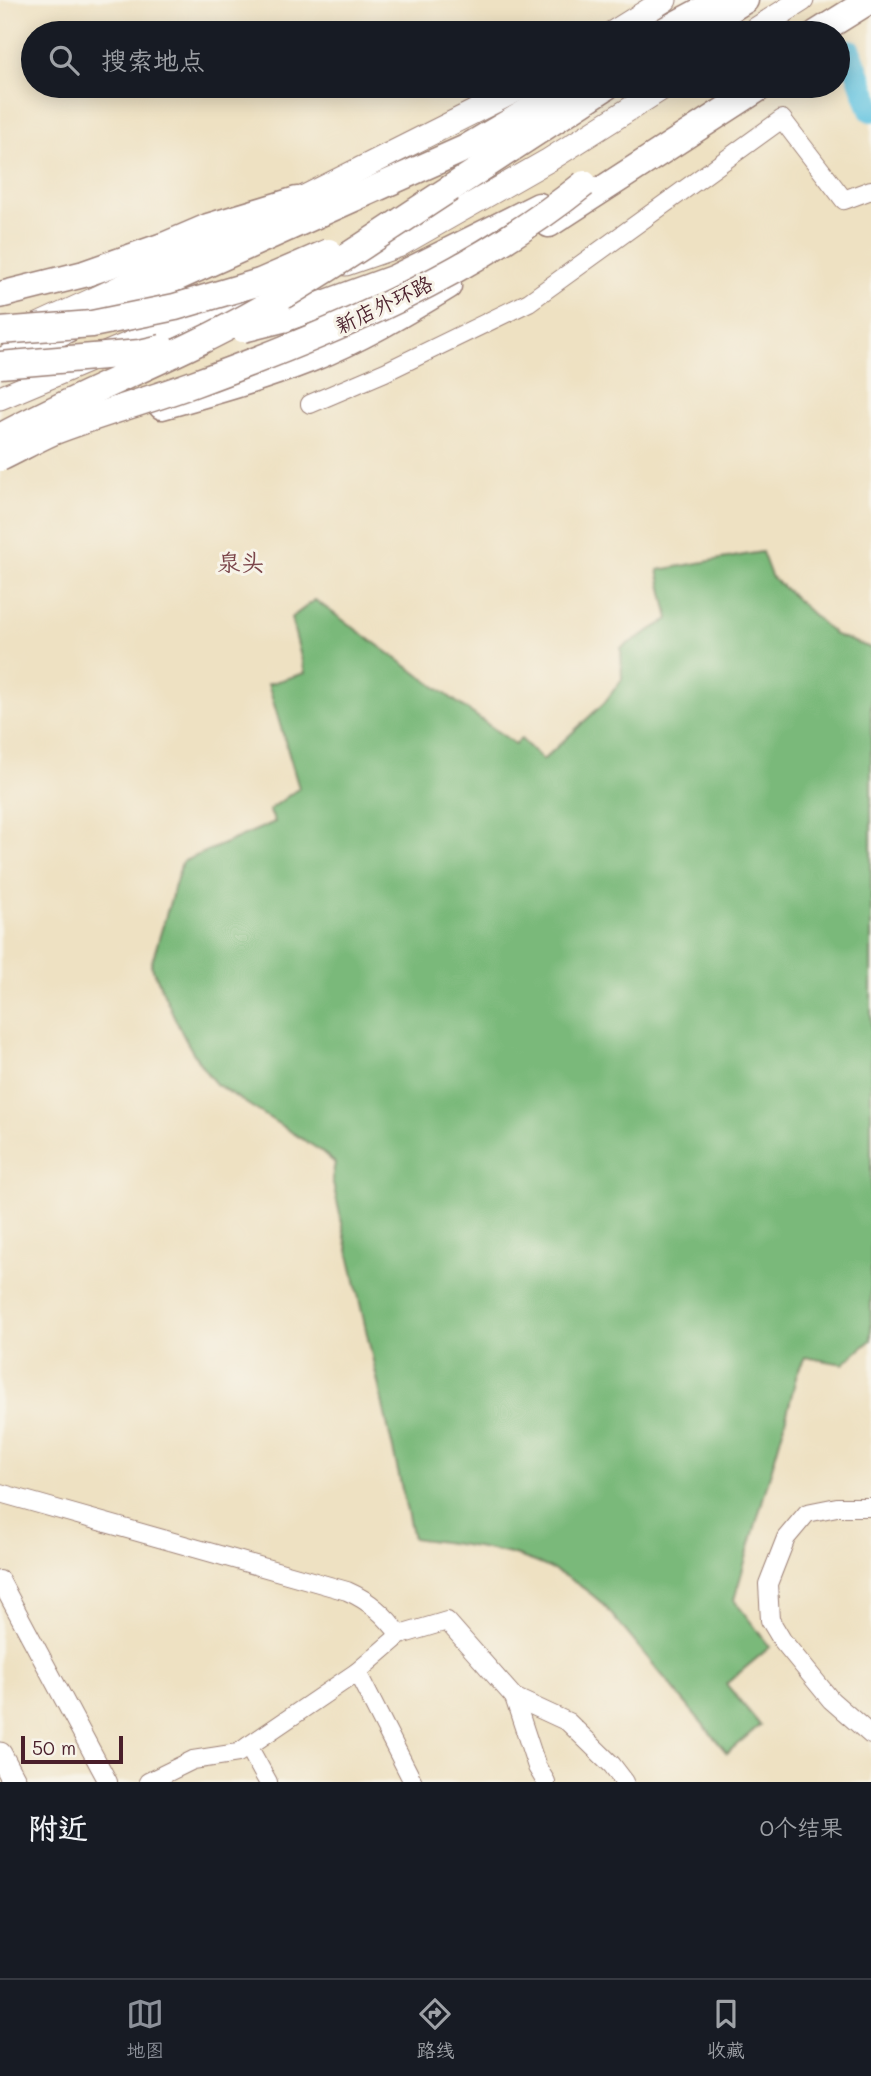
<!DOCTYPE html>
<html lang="zh">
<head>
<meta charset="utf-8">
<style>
  :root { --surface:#171b24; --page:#20242c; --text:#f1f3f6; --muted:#9ea1a6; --line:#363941; --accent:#8c9099 }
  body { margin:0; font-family:Mali,"LXGW WenKai TC",sans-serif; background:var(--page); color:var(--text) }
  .scale { position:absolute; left:21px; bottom:18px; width:102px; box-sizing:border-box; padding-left:7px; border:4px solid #4a1f2b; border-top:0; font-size:19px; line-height:24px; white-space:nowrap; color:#4a1f2b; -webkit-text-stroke:5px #f7f3e8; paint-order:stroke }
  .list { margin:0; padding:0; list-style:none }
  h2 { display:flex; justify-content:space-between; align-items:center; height:91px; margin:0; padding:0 28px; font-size:30px }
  h2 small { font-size:23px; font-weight:400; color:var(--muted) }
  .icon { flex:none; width:38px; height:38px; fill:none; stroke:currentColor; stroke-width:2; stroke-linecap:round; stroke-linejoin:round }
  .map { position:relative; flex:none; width:871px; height:1782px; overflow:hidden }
  .search { position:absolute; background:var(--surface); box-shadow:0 4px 18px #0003; left:21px; right:21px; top:21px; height:77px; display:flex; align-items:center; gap:18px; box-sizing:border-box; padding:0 24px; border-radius:38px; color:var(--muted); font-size:26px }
  .sheet { height:196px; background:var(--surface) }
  nav { display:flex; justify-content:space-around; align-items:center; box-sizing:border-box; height:98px; border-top:2px solid var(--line); background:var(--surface); font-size:19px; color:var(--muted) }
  nav a { display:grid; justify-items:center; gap:4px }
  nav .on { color:var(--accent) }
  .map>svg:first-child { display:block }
  .forest { fill:#7ab97a; stroke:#626c52; stroke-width:2 }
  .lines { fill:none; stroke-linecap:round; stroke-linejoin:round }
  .river { stroke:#63c4e1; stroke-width:24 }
  .minor-casing { stroke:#9c8076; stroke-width:20 }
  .major-casing { stroke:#9c8076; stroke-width:25 }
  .highway-casing { stroke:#9c8076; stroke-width:29 }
  .minor { stroke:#fff; stroke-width:18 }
  .major { stroke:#fff; stroke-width:23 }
  .highway { stroke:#fff; stroke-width:26 }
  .highway-bridge-casing { stroke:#9c8076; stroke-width:29; stroke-linecap:butt }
  .highway-bridge { stroke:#fff; stroke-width:26 }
  .labels { text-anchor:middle; stroke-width:6; stroke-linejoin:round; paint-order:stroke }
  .street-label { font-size:21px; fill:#4a1f2b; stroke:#f7f3e8 }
  .quarter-label { font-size:24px; fill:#7c464b; stroke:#f7f3e8 }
</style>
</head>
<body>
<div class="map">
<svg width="871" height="1782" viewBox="0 0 871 1782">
  <rect width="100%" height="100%" fill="#f7f3e8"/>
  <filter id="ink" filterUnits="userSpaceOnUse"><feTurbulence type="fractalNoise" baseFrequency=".0143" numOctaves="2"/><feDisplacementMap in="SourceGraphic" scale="14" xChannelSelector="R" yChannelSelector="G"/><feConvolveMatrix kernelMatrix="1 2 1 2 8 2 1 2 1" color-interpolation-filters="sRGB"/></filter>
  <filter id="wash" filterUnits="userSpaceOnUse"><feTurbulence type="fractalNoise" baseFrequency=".00686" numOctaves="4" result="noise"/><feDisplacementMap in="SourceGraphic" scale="28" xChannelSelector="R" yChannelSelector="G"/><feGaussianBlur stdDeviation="1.57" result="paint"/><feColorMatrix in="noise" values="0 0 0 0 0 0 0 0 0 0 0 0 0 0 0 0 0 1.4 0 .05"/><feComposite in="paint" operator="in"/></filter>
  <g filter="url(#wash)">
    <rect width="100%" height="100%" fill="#eee1c2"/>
    <!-- forest -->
    <path class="forest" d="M 762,552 L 771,576 L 835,635 L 871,648 L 871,1035 L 869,1048 L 871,1052 L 871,1340 L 843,1364 L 805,1357 L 797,1373 L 784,1426 L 734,1600 L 770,1647 L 726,1684 L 760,1725 L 727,1753 L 603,1604 C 544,1551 489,1549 413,1538 L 332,1179 L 335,1163 L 321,1151 L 216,1084 C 186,1051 170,1006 151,965 L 182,862 L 275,822 L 269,810 L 299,788 L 268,684 L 305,673 L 291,618 L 315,600 L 515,744 L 521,739 L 543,760 L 604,703 L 622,679 L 621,648 L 669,619 L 658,570 Z"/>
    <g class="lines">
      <!-- river -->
      <polyline class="river" points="850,51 871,110"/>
    </g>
  </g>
  <g filter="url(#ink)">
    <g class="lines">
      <!-- minor casing -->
      <g class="minor-casing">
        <g id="minor">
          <polyline points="310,404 385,372 529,302 782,119 844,200 871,190"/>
          <path d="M 0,1493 L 347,1591 C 370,1601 385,1615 400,1635"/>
          <polyline points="871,1507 837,1507 807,1513 786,1538 768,1584 770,1620 782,1640 831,1700 871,1735"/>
          <polyline points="0,1580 108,1782"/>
          <polyline points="357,1672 413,1782"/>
          <polyline points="514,1697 537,1767 546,1782"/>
          <polyline points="248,1746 268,1782"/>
          <polyline points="148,1782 193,1760 238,1753 357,1672 400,1635 447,1621 514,1697 568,1722 612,1765 625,1782"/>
        </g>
      </g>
      <!-- major casing -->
      <g class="major-casing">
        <g id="major">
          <polyline points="612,33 665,0"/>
          <polyline points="750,33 802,0"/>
          <polyline points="346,264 398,246 549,160 666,86"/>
          <polyline points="38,325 175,262 525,86"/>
          <polyline points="0,398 159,331 280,288"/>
          <polyline points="0,1754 15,1782"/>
        </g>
      </g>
      <!-- highway casing -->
      <g class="highway-casing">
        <g id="highway">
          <polyline points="708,23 745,0"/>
          <polyline points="660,33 721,0"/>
          <polyline points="817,33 870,0"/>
          <polyline points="451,188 607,86"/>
          <polyline points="549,224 762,86"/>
          <polyline points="0,295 84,274 166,245 208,227 297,200"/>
          <polyline points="283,319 395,278 539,206"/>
          <polyline points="0,362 118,304 466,148 571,86"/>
          <path d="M 162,406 C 212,392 262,378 310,359 C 358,340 404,313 448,286"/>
        </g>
      </g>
      <!-- minor -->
      <use href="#minor" class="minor"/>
      <!-- major -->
      <use href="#major" class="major"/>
      <!-- highway -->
      <use href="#highway" class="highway"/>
      <!-- highway-bridge casing -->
      <g class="highway-bridge-casing">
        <g id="highway-bridge">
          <polyline points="243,329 283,319"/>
          <polyline points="0,331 92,324 175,307 260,282 329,252"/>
          <polyline points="0,365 140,353 162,348"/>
          <path d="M 0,437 C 86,390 178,357 263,308 C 327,272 389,228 451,188"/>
          <path d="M 0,458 C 17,450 34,440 52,432 C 98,414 147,401 193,384 C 332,333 468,277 584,184"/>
        </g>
      </g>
      <!-- highway-bridge -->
      <use href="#highway-bridge" class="highway-bridge"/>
    </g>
  </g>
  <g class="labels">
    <!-- street labels -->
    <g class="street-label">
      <text transform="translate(384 305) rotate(-26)" y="7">新店外环路</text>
    </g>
    <!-- quarter labels -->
    <g class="quarter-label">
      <text x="241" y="571">泉头</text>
    </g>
  </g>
</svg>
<div class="scale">50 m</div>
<div class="search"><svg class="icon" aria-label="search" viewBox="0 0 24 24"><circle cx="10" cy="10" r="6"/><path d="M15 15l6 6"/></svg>搜索地点</div>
</div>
<section class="sheet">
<h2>附近<small>0个结果</small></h2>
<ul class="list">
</ul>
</section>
<nav>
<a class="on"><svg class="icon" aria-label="map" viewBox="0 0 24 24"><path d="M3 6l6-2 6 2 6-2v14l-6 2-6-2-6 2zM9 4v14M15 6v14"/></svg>地图</a>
<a><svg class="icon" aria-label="directions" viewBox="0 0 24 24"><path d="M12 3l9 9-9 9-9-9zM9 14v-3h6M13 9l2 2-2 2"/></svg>路线</a>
<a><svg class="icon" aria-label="saved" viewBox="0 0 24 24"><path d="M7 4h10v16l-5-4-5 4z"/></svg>收藏</a>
</nav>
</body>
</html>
